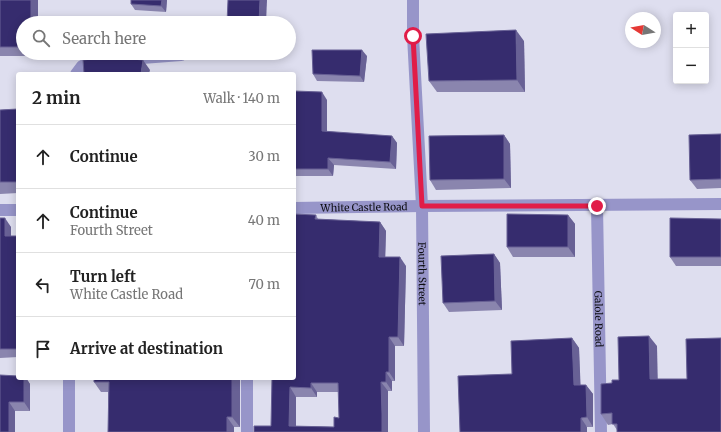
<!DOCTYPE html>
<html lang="en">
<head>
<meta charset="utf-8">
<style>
  :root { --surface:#fff; --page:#f2f2f2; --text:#222; --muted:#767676; --line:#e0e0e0 }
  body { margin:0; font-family:Merriweather,serif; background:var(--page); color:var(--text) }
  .controls { position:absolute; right:12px; top:12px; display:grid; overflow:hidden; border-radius:4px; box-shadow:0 2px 10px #0003 }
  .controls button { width:36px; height:36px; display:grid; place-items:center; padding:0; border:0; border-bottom:1px solid var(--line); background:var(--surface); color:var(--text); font:20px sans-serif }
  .compass { position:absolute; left:625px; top:12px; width:36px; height:36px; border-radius:50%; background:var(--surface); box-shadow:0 2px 10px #0003; rotate:281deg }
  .stop { position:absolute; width:12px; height:12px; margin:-9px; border:3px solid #e11d48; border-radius:50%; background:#fff }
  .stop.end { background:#e11d48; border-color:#fff; box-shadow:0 1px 4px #0008 }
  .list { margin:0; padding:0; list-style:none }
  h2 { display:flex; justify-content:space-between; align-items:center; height:52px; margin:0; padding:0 16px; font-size:17px }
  h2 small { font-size:13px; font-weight:400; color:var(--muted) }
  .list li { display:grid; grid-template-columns:26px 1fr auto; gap:12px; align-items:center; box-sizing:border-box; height:64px; padding:0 16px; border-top:1px solid var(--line) }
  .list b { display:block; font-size:15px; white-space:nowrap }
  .list p { margin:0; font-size:13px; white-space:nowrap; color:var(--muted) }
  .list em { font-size:13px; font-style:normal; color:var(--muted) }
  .icon { flex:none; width:22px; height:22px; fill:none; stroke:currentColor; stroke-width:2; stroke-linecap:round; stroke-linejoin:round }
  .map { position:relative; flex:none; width:721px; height:432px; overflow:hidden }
  .search { position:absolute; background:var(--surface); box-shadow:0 2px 10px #0003; left:16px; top:16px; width:280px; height:44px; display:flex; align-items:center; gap:10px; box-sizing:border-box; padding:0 14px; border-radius:22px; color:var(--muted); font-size:15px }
  .panel { position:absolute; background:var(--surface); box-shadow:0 2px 10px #0003; left:16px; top:72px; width:280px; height:308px; border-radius:4px }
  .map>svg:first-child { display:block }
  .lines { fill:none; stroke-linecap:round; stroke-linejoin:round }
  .minor { stroke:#9795c9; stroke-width:12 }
  .wall { fill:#8a85ae; fill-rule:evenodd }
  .shaded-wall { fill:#686195 }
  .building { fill:#362c6e; stroke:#686195; fill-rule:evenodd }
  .route { stroke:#e11d48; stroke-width:5 }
  .labels { text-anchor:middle; stroke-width:4; stroke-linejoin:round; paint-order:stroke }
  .street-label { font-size:10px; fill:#0d0d12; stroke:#dedeef }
</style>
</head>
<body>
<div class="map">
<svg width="721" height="432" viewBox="0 0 721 432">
  <rect width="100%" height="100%" fill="#dedeef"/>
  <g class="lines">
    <!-- minor -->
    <g class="minor">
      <path id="s1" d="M 413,0 L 413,36 L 422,206 L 424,432"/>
      <polyline points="76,74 82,66 90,62 181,55"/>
      <path id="s2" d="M 597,206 L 601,432"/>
      <path id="s3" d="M 294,208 L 422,206 L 721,204"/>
      <polyline points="0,210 18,210"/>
      <polyline points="247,378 247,432"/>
      <polyline points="69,432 69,378"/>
    </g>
  </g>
  <!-- wall -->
  <g class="wall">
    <polygon points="0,0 23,23 23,53 37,53 37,56 0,56"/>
    <polygon points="131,0 167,0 166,12 135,10 131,4"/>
    <polygon points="524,41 525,92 437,92 429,81"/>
    <polygon points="232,53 265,53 265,55 232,54"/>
    <polygon points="367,56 364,82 317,81 313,74"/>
    <polygon points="294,91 327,100 327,132 392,136 397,143 396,169 334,165 333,176 294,176"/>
    <polygon points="18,109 18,193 0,194 0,110"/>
    <polygon points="721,134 721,188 697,189 690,180"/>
    <polygon points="504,135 510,144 511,188 436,190 430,180"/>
    <path d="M 316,215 L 318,219 L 380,222 L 386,231 L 385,257 L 406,266 L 404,346 L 395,346 L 395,381 L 392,381 L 392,391 L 388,391 L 388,432 L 254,432 L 271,426 ZM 317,392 L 339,392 L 339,418 L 334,427 L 296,426 L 296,397 L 317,397 Z"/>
    <polygon points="568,215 575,224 575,257 513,257 507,247"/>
    <polygon points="0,218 11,227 11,236 18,236 18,357 0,358"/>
    <polygon points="721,219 721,266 676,266 670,257"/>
    <polygon points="494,254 500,263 502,310 449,312 443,303"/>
    <polygon points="572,338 579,348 580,385 586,385 593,394 593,427 587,427 512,374"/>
    <polygon points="657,346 657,379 687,379 721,432 617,430 613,424 608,425 601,414 612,383 619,380"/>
    <polygon points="0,375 18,378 26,378 30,384 30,411 15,411 15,432 0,432"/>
    <polygon points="94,378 238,378 240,380 240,427 234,427 234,432 108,432 108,392 101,392 94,382"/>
  </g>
  <!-- shaded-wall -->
  <g class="shaded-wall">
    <rect x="31" y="0" width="7" height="23"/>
    <polygon points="162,0 167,0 166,12 161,6"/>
    <polygon points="260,0 267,0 266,23 259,23"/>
    <polygon points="516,30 524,41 525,92 517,80"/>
    <polygon points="362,50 367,56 364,82 360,76"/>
    <polygon points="143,60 150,70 149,74 141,74"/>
    <polygon points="322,92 327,100 327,138 322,131"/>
    <polygon points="504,135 510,144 511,188 504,179"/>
    <polygon points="392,136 397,143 396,169 390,162"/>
    <polygon points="328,158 334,165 333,176 328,169"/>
    <polygon points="568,215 575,224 575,257 568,247"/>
    <polygon points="5,218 11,227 11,245 5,236"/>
    <polygon points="380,222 386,231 385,266 379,257"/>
    <polygon points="494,254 500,263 502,310 495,301"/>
    <polygon points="400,257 406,266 404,346 398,337"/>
    <polygon points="17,282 18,283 18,326 17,325"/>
    <polygon points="649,336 657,346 658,390 650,379"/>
    <polygon points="389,337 395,346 395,381 389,372"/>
    <polygon points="572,338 579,348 581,395 574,385"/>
    <polygon points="386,372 392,381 392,391 386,382"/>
    <polygon points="24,378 26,378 30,384 30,411 24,402"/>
    <polygon points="232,378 238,378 240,380 240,427 232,417"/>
    <polygon points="381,382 388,391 388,432 382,432"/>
    <polygon points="311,383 317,392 317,397 311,388"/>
    <polygon points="586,385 593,394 593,427 587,417"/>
    <polygon points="290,387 296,397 296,432 289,426"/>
    <polygon points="9,402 15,411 15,432 9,432"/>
    <polygon points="227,417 234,427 234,432 227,432"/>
    <polygon points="581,418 587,427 587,432 581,432"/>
  </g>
  <!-- building -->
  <g class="building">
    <polygon points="0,0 31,0 31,23 23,23 23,47 0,47"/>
    <polygon points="131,0 162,0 161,6 131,4"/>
    <polygon points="228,0 260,0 259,23 227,23"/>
    <polygon points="516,30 517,80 429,81 426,34"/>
    <polygon points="312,50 362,50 360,76 313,74"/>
    <polygon points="110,57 143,60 141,74 84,74 83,60"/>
    <polygon points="294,91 322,92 322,131 392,136 390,162 328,158 328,169 294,169"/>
    <polygon points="18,109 18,182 0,182 0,110"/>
    <polygon points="721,134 721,179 690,180 689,135"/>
    <polygon points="504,135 504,179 430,180 429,136"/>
    <path d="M 294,214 L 316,215 L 315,219 L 380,222 L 379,257 L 400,257 L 398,337 L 389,337 L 389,372 L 386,372 L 386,382 L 381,382 L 382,414 L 382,432 L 254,432 L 254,426 L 271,426 L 272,378 L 294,378 ZM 311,383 L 338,383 L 339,418 L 334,417 L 334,427 L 289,426 L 290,387 L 311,388 Z"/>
    <polygon points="507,214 568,215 568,247 507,247"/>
    <polygon points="0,218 5,218 5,236 18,236 17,325 18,325 18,349 0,349"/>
    <polygon points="670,218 721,219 721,257 670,257"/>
    <polygon points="494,254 495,301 443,303 441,256"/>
    <polygon points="649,336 650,379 687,379 686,339 721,338 721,432 617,432 617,424 612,424 612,413 601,414 601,384 612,383 612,380 619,380 618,337"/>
    <polygon points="572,338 574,385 586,385 587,417 581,418 581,432 460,432 458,376 512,374 511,341"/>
    <polygon points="0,375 18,376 18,378 24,378 24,402 9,402 9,432 0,432"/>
    <polygon points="94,378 232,378 232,417 227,417 227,432 108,432 109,382 94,382"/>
  </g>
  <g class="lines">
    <!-- route -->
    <polyline class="route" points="413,36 422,206 597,206"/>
  </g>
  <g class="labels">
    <!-- street labels -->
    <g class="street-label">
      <text dy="4" stroke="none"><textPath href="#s3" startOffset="70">White Castle Road</textPath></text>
      <text dy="4" stroke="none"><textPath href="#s1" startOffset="274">Fourth Street</textPath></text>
      <text dy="4" stroke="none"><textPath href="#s2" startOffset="113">Galole Road</textPath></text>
    </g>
  </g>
</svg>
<div class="controls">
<button>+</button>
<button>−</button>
</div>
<svg class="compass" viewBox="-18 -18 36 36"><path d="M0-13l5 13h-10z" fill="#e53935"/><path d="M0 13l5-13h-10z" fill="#767676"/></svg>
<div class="stop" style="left:413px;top:36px"></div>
<div class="stop end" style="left:597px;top:206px"></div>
<div class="search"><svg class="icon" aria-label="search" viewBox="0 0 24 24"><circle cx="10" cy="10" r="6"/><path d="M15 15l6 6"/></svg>Search here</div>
<section class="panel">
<h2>2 min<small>Walk · 140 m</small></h2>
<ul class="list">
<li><svg class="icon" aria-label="ahead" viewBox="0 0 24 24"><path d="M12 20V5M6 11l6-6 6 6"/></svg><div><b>Continue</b></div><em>30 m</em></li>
<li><svg class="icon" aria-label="ahead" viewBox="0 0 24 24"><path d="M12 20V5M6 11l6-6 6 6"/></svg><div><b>Continue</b><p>Fourth Street</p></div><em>40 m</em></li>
<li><svg class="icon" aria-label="left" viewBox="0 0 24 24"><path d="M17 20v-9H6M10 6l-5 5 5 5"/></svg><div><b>Turn left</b><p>White Castle Road</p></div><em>70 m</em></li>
<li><svg class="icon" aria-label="arrive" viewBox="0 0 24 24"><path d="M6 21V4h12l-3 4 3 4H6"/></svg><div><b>Arrive at destination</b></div></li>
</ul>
</section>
</div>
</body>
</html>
